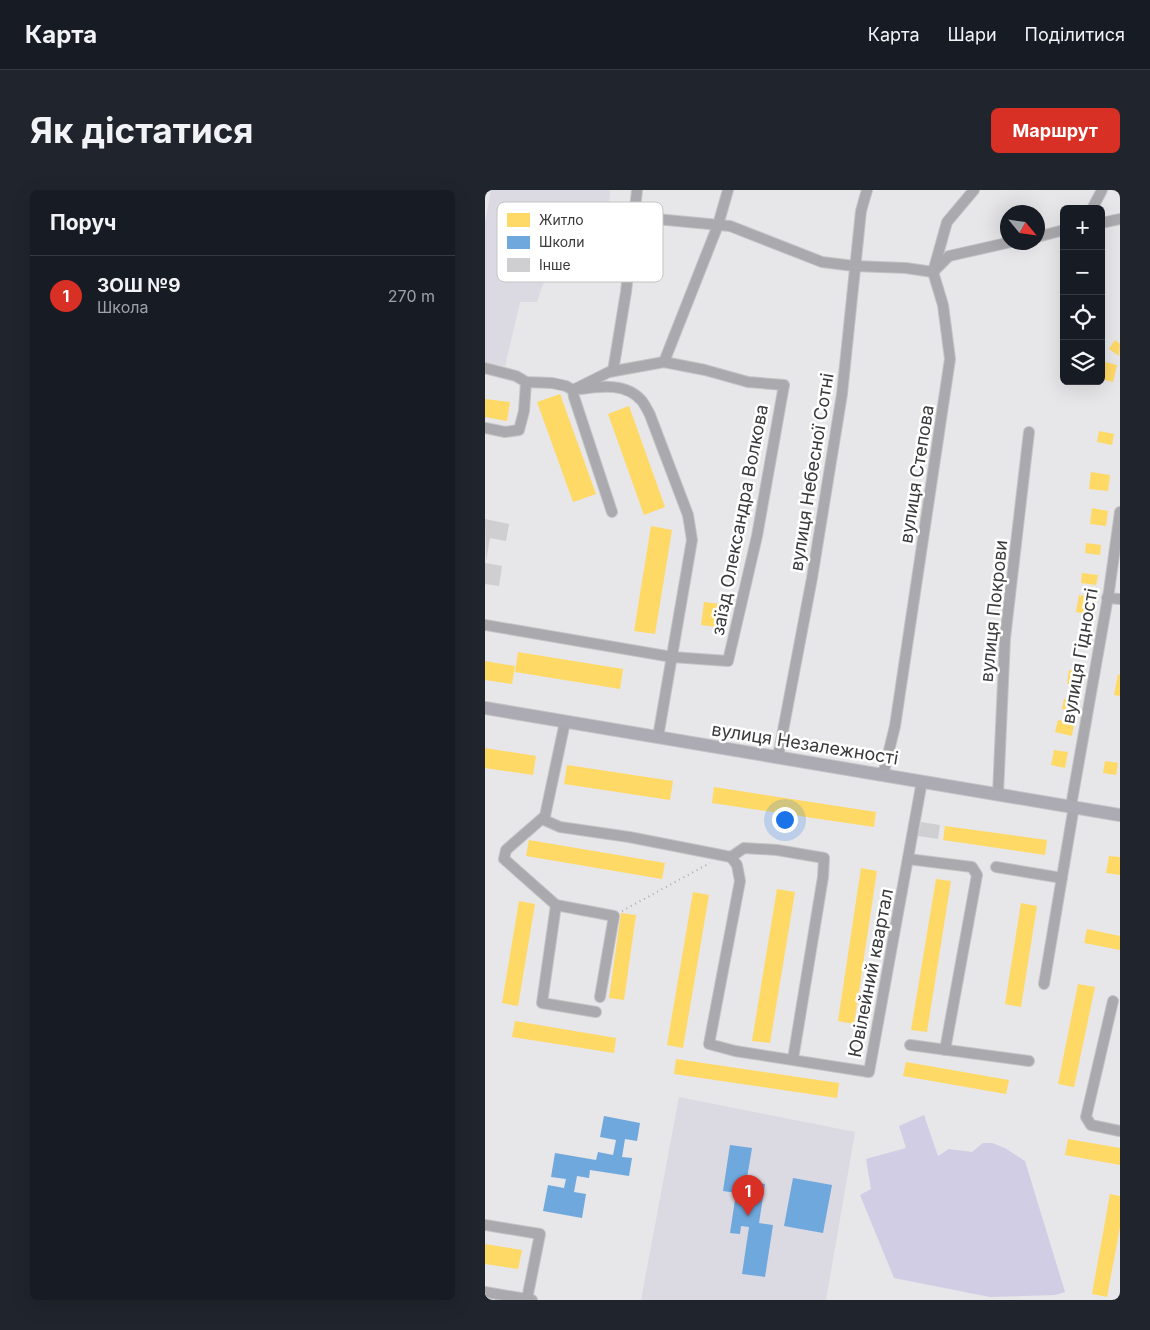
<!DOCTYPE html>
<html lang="uk">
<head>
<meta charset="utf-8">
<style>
  :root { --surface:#171b24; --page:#20242c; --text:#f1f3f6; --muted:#9ea1a6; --line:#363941; --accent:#d93025 }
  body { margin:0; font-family:Inter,sans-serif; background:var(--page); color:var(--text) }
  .controls { position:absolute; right:15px; top:15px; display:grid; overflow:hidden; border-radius:8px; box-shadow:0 5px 20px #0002 }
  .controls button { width:45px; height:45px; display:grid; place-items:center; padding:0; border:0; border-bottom:1px solid var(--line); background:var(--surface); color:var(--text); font:25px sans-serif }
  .compass { position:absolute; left:515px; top:15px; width:45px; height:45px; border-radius:50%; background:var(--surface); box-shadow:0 5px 20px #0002; rotate:119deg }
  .you { position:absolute; left:299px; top:629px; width:18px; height:18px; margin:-12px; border:4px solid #fff; border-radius:50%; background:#1a73e8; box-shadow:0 0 0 8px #1a73e833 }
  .badge { display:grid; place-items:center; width:32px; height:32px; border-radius:50%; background:var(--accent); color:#fff; font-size:16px; font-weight:700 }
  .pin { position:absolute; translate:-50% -41px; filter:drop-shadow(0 1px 2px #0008) }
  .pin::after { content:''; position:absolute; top:26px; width:18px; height:15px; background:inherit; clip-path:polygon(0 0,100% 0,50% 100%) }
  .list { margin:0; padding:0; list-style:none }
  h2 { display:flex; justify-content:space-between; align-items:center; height:65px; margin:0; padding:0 20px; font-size:21px }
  h2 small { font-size:16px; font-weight:400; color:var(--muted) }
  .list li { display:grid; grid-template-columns:32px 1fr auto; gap:15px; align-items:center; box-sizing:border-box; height:80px; padding:0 20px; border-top:1px solid var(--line) }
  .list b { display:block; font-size:19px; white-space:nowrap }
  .list p { margin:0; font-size:16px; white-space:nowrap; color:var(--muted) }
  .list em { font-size:16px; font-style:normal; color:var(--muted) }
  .icon { flex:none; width:28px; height:28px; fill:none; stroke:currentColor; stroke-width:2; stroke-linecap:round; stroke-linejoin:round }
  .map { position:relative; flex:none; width:635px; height:1110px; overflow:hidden; border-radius:8px }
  header { display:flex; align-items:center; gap:30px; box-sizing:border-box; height:70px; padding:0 25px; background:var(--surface); border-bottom:1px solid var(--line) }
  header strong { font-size:24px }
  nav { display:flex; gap:28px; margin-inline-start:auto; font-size:18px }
  .intro { display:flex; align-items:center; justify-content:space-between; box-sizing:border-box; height:120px; padding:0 30px }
  h1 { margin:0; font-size:35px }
  .button { padding:12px 22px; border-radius:8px; background:var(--accent); color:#fff; font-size:18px; font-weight:700 }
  main { display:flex; gap:30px; padding:0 30px }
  aside { flex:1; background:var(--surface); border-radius:8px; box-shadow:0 5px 20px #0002 }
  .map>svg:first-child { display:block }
  .built { fill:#dbd9e2 }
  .green { fill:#d0cde5 }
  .homes { fill:#ffd966 }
  .schools { fill:#6fa8dc }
  .building { fill:#cfced0 }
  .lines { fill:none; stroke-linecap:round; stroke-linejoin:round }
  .minor-casing { stroke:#c4c4c6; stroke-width:12 }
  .major-casing { stroke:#c4c4c6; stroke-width:14 }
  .path { stroke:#acacb0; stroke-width:2; stroke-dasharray:1 4; stroke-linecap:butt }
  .minor { stroke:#aaa9ae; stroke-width:10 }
  .major { stroke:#acaab2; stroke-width:12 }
  .labels { text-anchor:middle; stroke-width:5; stroke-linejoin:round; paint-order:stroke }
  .street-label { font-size:18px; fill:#3a3a3c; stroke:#fff }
  .key { fill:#fff; stroke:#c4c4c4; stroke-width:1 }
  .key-label { font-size:14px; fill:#3a3a3c }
</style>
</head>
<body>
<header>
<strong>Карта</strong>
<nav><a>Карта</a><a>Шари</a><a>Поділитися</a></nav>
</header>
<div class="intro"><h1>Як дістатися</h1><a class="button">Маршрут</a></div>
<main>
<aside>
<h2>Поруч<small></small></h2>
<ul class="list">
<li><span class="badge">1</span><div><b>ЗОШ №9</b><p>Школа</p></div><em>270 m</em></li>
</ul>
</aside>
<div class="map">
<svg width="635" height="1110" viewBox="0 0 635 1110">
  <rect width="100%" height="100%" fill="#e7e6e9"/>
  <!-- built -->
  <g class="built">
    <polygon points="6,0 125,0 120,84 101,82 101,43 79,33 52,112 35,112 20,176 0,173 0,33"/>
    <polygon points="194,907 370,942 341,1110 156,1110"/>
  </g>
  <!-- green -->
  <polygon class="green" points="439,925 453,966 464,959 487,962 498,953 507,953 520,958 540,971 580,1102 570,1105 505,1107 409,1088 375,1005 386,999 381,969 421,958 414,936"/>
  <!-- homes -->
  <g class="homes">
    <polygon points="630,150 635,154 634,166 624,159"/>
    <polygon points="616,171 632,175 628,192 616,189"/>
    <polygon points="75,204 111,304 88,312 52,212"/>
    <polygon points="0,209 25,212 22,231 0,227"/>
    <polygon points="144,216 180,317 159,325 123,224"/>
    <polygon points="614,241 629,244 627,255 612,252"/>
    <polygon points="606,282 625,285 623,301 604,299"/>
    <polygon points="607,318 623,321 621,336 605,334"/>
    <polygon points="166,336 187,340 170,444 149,441"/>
    <polygon points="601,353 616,355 615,365 600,363"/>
    <polygon points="597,383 613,385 611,395 596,393"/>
    <polygon points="594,405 611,408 608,425 591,422"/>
    <polygon points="219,412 242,415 239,438 216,435"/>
    <polygon points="33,462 138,479 135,499 30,482"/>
    <polygon points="0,471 30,476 27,494 0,490"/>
    <polygon points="584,480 600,482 598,496 582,494"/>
    <polygon points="633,484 635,485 635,506 629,505"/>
    <polygon points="579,509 593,511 592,522 577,519"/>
    <polygon points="573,530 589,533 587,546 570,542"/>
    <polygon points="0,558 51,566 48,585 0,578"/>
    <polygon points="569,560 583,562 580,578 566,575"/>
    <polygon points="620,571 633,573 631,585 618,583"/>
    <polygon points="82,575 188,591 185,610 79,594"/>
    <polygon points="229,597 391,622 389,637 227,613"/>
    <polygon points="460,636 562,650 560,665 458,650"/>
    <polygon points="44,650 180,673 177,689 41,666"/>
    <polygon points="624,666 635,667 635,685 621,683"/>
    <polygon points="376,678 392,681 369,834 353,831"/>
    <polygon points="451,689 466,691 442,842 426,840"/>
    <polygon points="292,699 310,702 285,853 267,851"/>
    <polygon points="208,702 224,705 198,858 182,855"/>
    <polygon points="34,711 50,714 33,816 17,813"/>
    <polygon points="536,713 552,716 536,817 520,814"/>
    <polygon points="136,723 151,725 139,810 124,808"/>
    <polygon points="602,739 635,746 635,760 599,753"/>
    <polygon points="593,794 610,797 589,897 573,894"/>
    <polygon points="30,831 131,848 129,863 27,847"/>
    <polygon points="191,869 354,893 352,908 189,884"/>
    <polygon points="421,872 524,890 521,904 418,886"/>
    <polygon points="583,949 635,958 635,975 580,965"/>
    <polygon points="625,1004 635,1006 635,1037 622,1107 607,1104"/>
    <polygon points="0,1054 37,1060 33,1079 0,1074"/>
  </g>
  <!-- schools -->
  <g class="schools">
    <polygon points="119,926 155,933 152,951 140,949 137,967 147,968 144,986 105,980 104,988 92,986 89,1002 101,1004 97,1028 58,1021 63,995 79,998 81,989 66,987 70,963 111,970 113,962 128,965 131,950 115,947"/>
    <polygon points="245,955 267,958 260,1000 266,1000 267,992 280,994 274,1033 288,1035 280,1087 257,1084 264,1037 256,1036 255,1044 245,1043 251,1003 238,1001"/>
    <polygon points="308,988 347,995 338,1043 299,1036"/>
  </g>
  <!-- building -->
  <g class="building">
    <polygon points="0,329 24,334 21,351 5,348 1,371"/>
    <polygon points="0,373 17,376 14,396 0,394"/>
    <polygon points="436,632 455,635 453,649 433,646"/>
  </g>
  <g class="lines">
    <!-- minor casing -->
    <g class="minor-casing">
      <g id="minor">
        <polyline points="607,19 617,0"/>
        <polyline points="150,27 245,36 337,72 369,76 421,78 448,82 464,66 526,52"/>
        <polyline points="616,33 635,29"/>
        <polyline points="552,47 579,40"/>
        <polyline points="179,172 233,35 243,0"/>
        <polyline points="0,178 31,186 41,192 67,193 81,196 88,200 89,207 127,322"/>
        <polyline points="128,181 141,102 152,0"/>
        <path d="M 96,199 C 117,196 142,193 157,211 C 160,215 163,221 165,225 L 203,325 L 207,350 L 173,547"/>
        <polyline points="0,238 20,242 34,240 39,221 41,192"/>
        <polyline points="622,408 635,409"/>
        <polyline points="0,435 187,467 243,471 272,346 299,195 263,192 220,180 179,172 124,182 88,200"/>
        <polyline points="80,532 60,626 21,660 19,669 71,715 129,726 115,807"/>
        <polyline points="293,567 327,388 357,204 376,21 382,0"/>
        <polyline points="398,585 410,536 465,169 458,115 448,82 462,32 489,0"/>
        <polyline points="513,604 520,448 544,242"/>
        <polyline points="586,616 624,401 635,322"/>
        <polyline points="57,629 75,637 144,647 246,667 252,675 255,691 224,854 250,861 384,882 437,591"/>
        <polyline points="246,667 259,658 292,660 339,668 338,687 308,869"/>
        <polyline points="423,669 487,677 492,685 460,860"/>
        <polyline points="511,677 577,688"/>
        <polyline points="71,715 57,813 111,822"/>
        <polyline points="559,794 589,616"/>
        <polyline points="628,811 601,927 606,935 635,941"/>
        <polyline points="425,855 544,871"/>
        <polyline points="0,1035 55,1044 42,1109"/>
        <polyline points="0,1102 47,1110"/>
      </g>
    </g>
    <!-- major casing -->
    <g class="major-casing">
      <polyline id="major" points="0,518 635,625"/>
    </g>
    <!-- path -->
    <polyline class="path" points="137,721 225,673"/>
    <!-- minor -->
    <use href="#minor" class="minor"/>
    <!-- major -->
    <use href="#major" class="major"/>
  </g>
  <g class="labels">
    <!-- street labels -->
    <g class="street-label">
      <text transform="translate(327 282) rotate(-81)" y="6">вулиця Небесної Сотні</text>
      <text transform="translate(432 284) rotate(-81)" y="6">вулиця Степова</text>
      <text transform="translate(255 330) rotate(-79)" y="6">заїзд Олександра Волкова</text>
      <text transform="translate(509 421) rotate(-84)" y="6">вулиця Покрови</text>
      <text transform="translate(595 466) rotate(-80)" y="6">вулиця Гідності</text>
      <text transform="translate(320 554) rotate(9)" y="6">вулиця Незалежності</text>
      <text transform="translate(386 783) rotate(-79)" y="6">Ювілейний квартал</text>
    </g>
  </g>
  <!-- legend -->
  <rect x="12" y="12" width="166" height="80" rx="8" class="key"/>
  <rect x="22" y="23" width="23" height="14" fill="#ffd966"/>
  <rect x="22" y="46" width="23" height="13" fill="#6fa8dc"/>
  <rect x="22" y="68" width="23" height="14" fill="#cfced0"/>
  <g class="key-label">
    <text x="54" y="35">Житло</text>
    <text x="54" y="57">Школи</text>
    <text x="54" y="80">Інше</text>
  </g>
</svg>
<div class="controls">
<button>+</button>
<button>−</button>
<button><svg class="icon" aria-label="locate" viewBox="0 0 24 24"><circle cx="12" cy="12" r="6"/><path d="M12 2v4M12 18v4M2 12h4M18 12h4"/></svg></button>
<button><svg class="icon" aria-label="layers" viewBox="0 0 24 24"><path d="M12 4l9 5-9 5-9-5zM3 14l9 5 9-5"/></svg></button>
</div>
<svg class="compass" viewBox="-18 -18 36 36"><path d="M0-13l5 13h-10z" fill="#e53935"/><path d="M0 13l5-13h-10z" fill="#9ea1a6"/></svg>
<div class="you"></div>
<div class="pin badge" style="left:263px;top:1026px">1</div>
</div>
</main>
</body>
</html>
